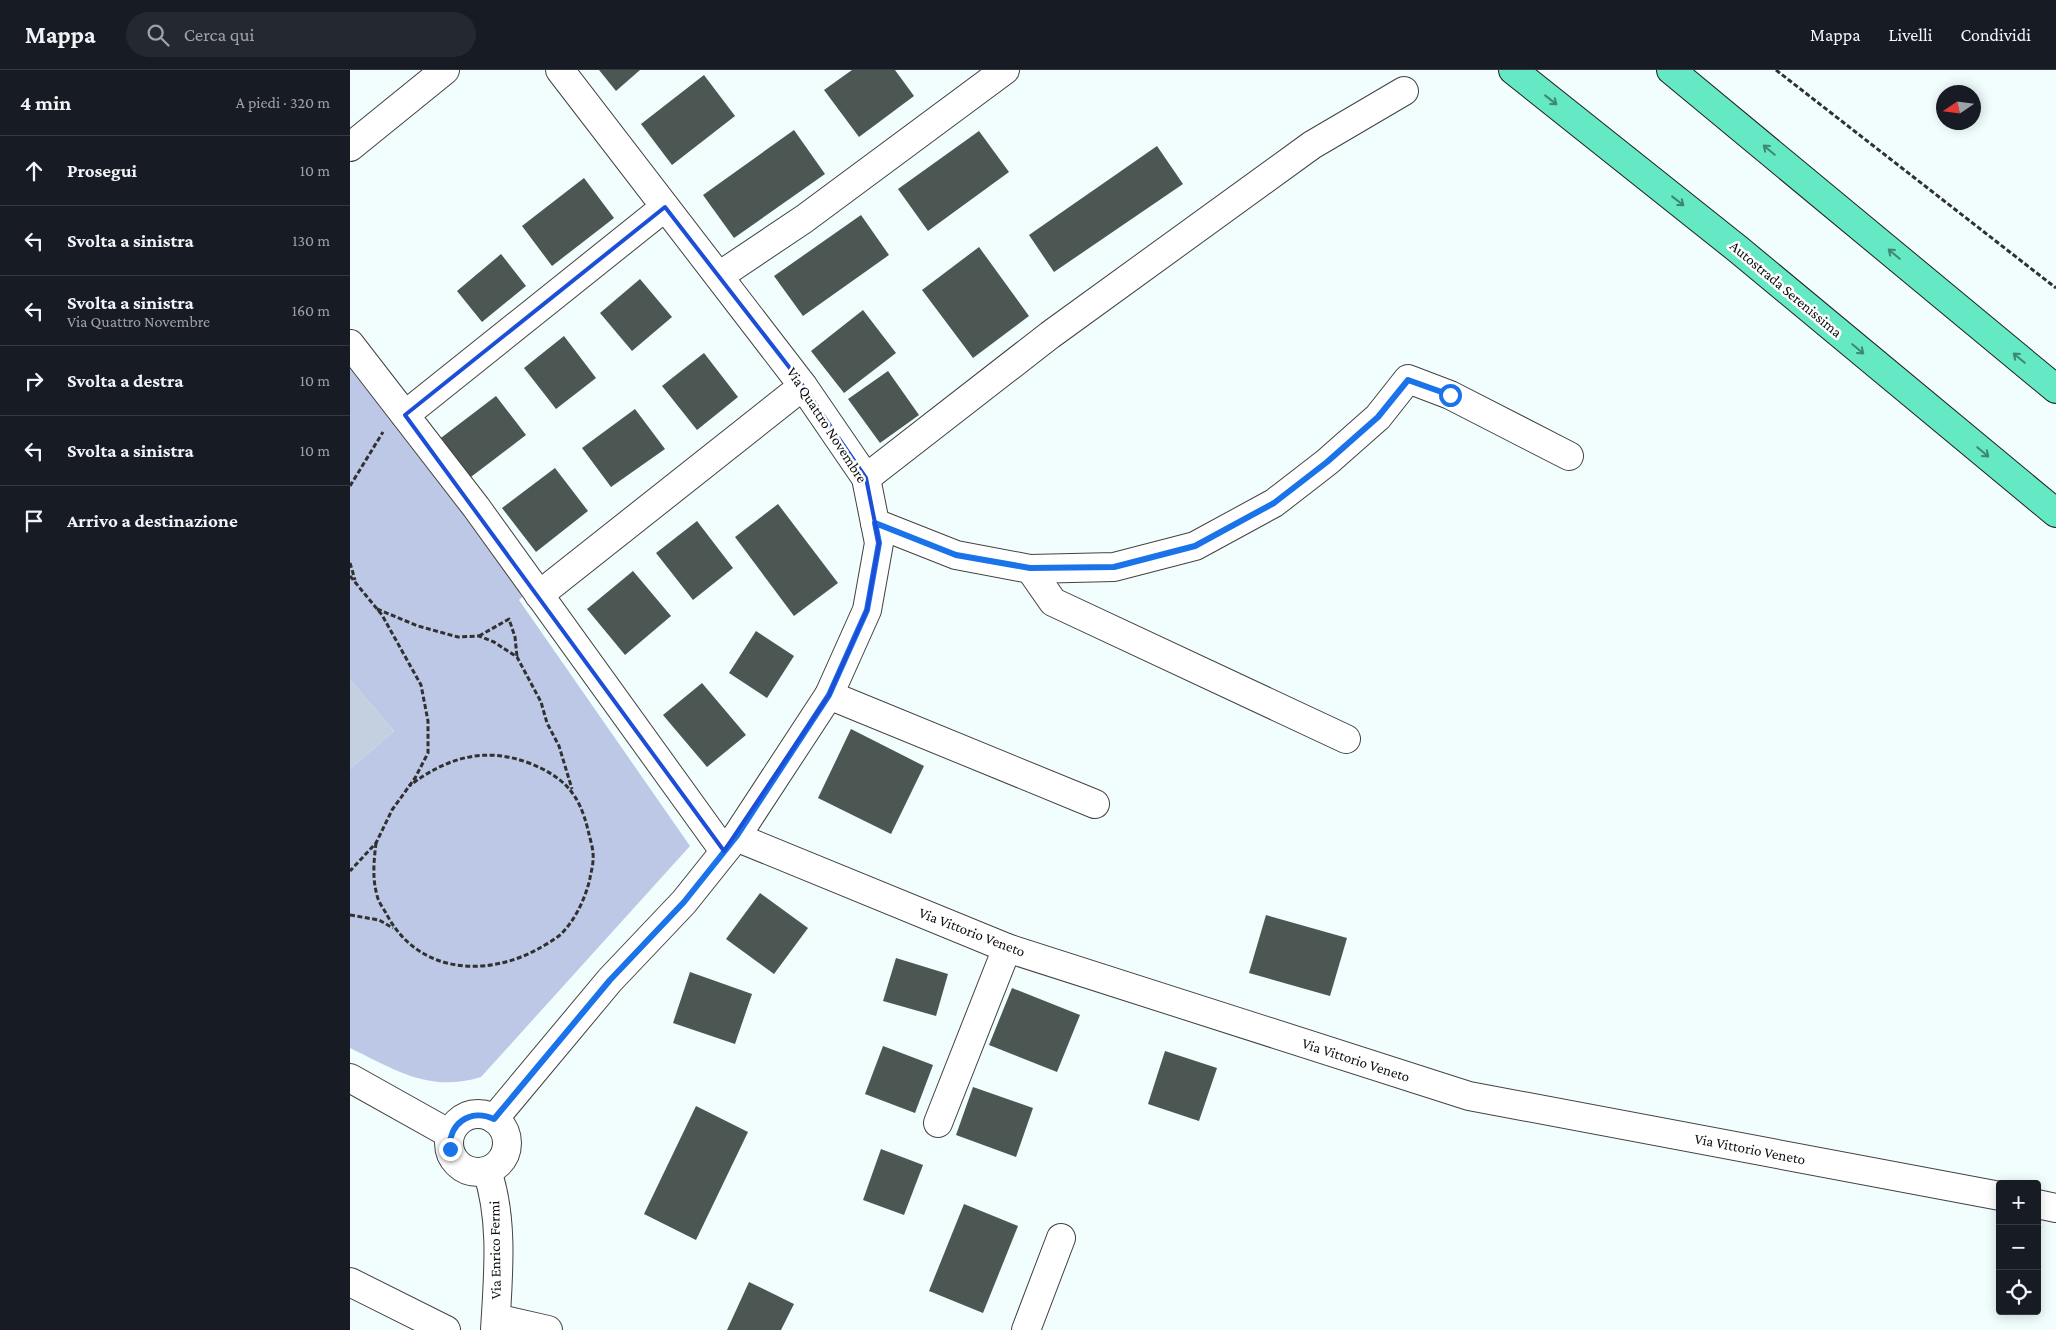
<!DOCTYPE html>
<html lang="it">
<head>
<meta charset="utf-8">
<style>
  :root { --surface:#171b24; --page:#242831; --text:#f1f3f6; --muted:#9ea1a6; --line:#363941 }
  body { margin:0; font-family:"Crimson Pro",serif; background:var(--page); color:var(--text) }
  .controls { position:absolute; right:15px; bottom:15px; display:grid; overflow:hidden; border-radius:5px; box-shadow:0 2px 12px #0003 }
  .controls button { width:45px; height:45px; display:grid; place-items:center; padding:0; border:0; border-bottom:1px solid var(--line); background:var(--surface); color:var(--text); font:25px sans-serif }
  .compass { position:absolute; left:1586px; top:15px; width:45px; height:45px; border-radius:50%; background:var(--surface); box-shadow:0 2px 12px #0003; rotate:257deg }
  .stop { position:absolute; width:15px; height:15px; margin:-11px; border:4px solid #1a73e8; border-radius:50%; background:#fff }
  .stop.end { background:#1a73e8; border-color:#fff; box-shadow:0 1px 5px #0008 }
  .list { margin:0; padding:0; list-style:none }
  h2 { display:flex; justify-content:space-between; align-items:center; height:65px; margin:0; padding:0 20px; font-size:21px }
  h2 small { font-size:16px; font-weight:400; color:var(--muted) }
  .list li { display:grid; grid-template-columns:32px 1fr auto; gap:15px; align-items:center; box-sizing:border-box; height:70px; padding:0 20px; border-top:1px solid var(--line) }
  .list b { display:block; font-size:19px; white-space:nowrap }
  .list p { margin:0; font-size:16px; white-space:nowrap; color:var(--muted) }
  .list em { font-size:16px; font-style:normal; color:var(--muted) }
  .icon { flex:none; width:28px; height:28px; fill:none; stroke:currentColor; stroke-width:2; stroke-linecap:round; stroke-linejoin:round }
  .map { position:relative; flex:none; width:1706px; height:1260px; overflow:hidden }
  header { display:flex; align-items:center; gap:30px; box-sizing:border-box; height:70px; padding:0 25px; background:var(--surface); border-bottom:1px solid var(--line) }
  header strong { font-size:24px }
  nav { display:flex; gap:28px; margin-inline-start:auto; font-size:18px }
  .search { width:350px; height:45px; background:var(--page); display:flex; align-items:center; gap:12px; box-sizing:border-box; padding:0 18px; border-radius:28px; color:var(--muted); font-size:19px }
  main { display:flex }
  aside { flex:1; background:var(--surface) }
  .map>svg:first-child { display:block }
  .green { fill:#bdc8e6 }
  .cemetery { fill:#c4cfdf }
  .building { fill:#4c5753 }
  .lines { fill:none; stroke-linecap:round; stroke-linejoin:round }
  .minor-casing { stroke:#424242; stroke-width:30 }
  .tertiary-casing { stroke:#424242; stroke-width:30 }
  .motorway-casing { stroke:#202020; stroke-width:30 }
  .path { stroke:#313131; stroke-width:3; stroke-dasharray:5 2.5; stroke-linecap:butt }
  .minor { stroke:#fff; stroke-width:28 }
  .tertiary { stroke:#fff; stroke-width:28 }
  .motorway { stroke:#64e9c4; stroke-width:28 }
  .oneway { stroke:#3e8773 }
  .route { stroke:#1a73e8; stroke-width:6 }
  .marked { fill:none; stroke:#1d4ed8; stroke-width:4; stroke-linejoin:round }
  .labels { text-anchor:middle; stroke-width:5; stroke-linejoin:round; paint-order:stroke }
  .street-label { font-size:15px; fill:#0f0f0f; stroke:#fff }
</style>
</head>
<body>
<header>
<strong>Mappa</strong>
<div class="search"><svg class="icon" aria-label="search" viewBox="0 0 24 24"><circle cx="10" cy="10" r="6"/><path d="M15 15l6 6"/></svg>Cerca qui</div>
<nav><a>Mappa</a><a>Livelli</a><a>Condividi</a></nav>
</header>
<main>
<aside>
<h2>4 min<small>A piedi · 320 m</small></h2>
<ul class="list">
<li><svg class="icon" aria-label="ahead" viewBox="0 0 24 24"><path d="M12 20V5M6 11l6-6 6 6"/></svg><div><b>Prosegui</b></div><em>10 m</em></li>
<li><svg class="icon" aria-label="left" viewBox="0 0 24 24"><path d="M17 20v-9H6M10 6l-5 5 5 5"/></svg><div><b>Svolta a sinistra</b></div><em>130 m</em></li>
<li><svg class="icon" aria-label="left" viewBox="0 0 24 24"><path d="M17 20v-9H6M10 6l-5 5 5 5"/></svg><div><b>Svolta a sinistra</b><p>Via Quattro Novembre</p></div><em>160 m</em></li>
<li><svg class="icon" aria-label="right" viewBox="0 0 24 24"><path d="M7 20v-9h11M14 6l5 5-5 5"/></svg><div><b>Svolta a destra</b></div><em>10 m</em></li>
<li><svg class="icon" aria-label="left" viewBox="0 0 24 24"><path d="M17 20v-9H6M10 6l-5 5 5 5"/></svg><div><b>Svolta a sinistra</b></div><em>10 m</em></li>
<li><svg class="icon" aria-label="arrive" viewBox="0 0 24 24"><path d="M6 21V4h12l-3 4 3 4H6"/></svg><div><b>Arrivo a destinazione</b></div></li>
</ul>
</aside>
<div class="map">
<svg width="1706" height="1260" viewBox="0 0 1706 1260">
  <rect width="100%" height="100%" fill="#f2fdfe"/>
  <!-- green -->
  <path class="green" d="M 0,290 L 176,523 L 169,530 L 340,776 L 131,1007 C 79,1023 46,1000 0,978 L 0,699 L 44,661 L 0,610 Z"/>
  <!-- cemetery -->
  <polygon class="cemetery" points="0,610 44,661 0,699"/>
  <!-- building -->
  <g class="building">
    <polygon points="249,0 290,0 266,21"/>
    <polygon points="502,0 545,0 564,26 509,67 474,20"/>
    <polygon points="354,5 385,46 322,95 291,54"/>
    <polygon points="444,60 475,104 384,168 353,125"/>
    <polygon points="629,61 659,102 578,161 548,119"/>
    <polygon points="807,76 833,114 704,202 679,165"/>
    <polygon points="234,108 264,148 202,196 172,156"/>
    <polygon points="511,145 539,185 453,246 424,206"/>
    <polygon points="629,177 679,246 623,288 572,220"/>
    <polygon points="151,184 176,216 132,252 107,221"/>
    <polygon points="290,209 322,247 282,281 250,243"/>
    <polygon points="513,240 546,283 494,323 461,281"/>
    <polygon points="214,266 246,308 206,339 174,298"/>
    <polygon points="354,283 388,327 347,360 312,316"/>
    <polygon points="538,301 569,345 530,373 498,329"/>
    <polygon points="146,326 176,365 113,413 83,374"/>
    <polygon points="285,339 315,379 261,417 232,378"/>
    <polygon points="205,398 238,441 186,482 152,438"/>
    <polygon points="428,434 488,513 444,546 385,467"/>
    <polygon points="347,451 383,498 343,530 306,483"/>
    <polygon points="283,501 321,546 275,585 237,539"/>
    <polygon points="406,561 444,586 417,628 379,603"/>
    <polygon points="352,613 396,665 357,697 313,645"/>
    <polygon points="501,659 574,696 541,764 468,728"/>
    <polygon points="410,823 458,858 424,904 376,869"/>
    <polygon points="916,845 997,868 980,926 899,903"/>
    <polygon points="546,888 598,904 586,946 533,931"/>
    <polygon points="340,902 402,924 385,974 323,953"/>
    <polygon points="662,918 730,945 707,1002 639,975"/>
    <polygon points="533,976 583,995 565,1043 515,1024"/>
    <polygon points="815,981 867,998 849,1051 798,1034"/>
    <polygon points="623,1017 683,1038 666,1087 606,1065"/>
    <polygon points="346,1036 398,1062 346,1170 294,1144"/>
    <polygon points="531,1079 573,1095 554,1145 513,1130"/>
    <polygon points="614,1134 668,1156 633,1243 579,1221"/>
    <polygon points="399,1212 444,1234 431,1260 377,1260"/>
  </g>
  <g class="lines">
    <!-- minor casing -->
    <g class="minor-casing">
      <g id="minor">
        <polyline points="369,206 454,149 655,0"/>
        <polyline points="0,274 126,437 374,781"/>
        <polyline points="55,345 315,137"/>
        <polyline points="516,408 700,265 962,75 1054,21"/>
        <polyline points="525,453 606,485 680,499 764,497 845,476 924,433 977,392 1028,347 1058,309 1100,325 1219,386"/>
        <polyline points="680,499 703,532 996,669"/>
        <polyline points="189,525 453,316"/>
        <polyline points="479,625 745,734"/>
        <polyline points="386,767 657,878 1119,1026 1650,1126"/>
        <polyline points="0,1008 100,1064"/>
        <circle cx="128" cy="1073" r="29"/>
        <polyline points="144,1049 260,910 334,832 386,767 479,625 517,540 529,473 516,408 453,316 210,0"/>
        <polyline points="588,1053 657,878"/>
        <path d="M 137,1101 C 154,1150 148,1208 145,1260"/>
        <polyline points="1687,1134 1706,1138"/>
        <polyline points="0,1212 96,1260"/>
        <polyline points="146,1248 198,1260"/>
        <polyline points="676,1260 711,1168"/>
      </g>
    </g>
    <!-- tertiary casing -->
    <g class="tertiary-casing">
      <polyline id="tertiary" points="0,77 95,0"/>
    </g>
    <!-- motorway casing -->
    <g class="motorway-casing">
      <g id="motorway">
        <polyline points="1163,0 1389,180 1706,443"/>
        <polyline points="1321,0 1706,319"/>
      </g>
    </g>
    <!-- path -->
    <g class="path">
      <polyline points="1426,0 1706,218"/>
      <polyline points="0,416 33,362"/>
      <polyline points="0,493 5,510"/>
      <polyline points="0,506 32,545 71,615 78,651 78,683 65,708 42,740 26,773 0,801"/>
      <polyline points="27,539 68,556 108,567 129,566 144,572 167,587 191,632 197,653 209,676 222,719"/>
      <polyline points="129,566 159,549 165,567 167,587"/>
      <path d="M 26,773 C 24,790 22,808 27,825 C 28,832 34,839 37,845 C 68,903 135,908 188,879 C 195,875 204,870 210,865 C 225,851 236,827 240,808 C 241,802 243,796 243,790 C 244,780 240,769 238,760 C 229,723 214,707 179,693 C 134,676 96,688 59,716"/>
      <polyline points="0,845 29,850 43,858"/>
    </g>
    <!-- minor -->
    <use href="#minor" class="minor"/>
    <!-- tertiary -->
    <use href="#tertiary" class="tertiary"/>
    <!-- motorway -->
    <use href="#motorway" class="motorway"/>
  </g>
  <!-- one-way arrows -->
  <defs><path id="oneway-shaft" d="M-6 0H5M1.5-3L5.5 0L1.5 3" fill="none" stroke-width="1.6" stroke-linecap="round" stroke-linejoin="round" transform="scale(1.25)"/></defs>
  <g class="oneway">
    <use href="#oneway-shaft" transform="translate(1201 30) rotate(38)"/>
    <use href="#oneway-shaft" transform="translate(1419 80) rotate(-140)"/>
    <use href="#oneway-shaft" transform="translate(1328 131) rotate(38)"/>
    <use href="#oneway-shaft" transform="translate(1544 184) rotate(-140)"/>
    <use href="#oneway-shaft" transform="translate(1508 279) rotate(40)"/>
    <use href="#oneway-shaft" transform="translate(1669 288) rotate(-140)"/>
    <use href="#oneway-shaft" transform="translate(1633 382) rotate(40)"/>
  </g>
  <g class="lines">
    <!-- route -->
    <path class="route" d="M 100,1079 C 98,1054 120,1038 144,1049 L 260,910 L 334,832 L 386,767 L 479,625 L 517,540 L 529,473 L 525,453 L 606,485 L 680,498 L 764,497 L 845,476 L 924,433 L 977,392 L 1028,347 L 1058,310 L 1100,325"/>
  </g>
  <!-- marked area -->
  <path class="marked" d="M 315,137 L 446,306 L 516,408 L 529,473 L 517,540 L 479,625 L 374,781 L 55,345 Z"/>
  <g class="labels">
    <!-- street labels -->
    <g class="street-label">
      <text transform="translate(1436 219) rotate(40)" y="5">Autostrada Serenissima</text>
      <text transform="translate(477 355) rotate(57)" y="5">Via Quattro Novembre</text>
      <text transform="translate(622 862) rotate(21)" y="5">Via Vittorio Veneto</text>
      <text transform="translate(1006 990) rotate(18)" y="5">Via Vittorio Veneto</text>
      <text transform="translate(1400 1079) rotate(11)" y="5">Via Vittorio Veneto</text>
      <text transform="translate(145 1180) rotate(-91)" y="5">Via Enrico Fermi</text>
    </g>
  </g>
</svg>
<div class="controls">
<button>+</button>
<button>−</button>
<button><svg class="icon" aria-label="locate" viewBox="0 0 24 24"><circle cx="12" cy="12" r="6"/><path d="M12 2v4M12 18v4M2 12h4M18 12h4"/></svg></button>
</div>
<svg class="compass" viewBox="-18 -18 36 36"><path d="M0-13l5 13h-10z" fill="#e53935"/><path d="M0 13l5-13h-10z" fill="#9ea1a6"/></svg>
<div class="stop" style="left:1100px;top:325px"></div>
<div class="stop end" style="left:100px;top:1079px"></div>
</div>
</main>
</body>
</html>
